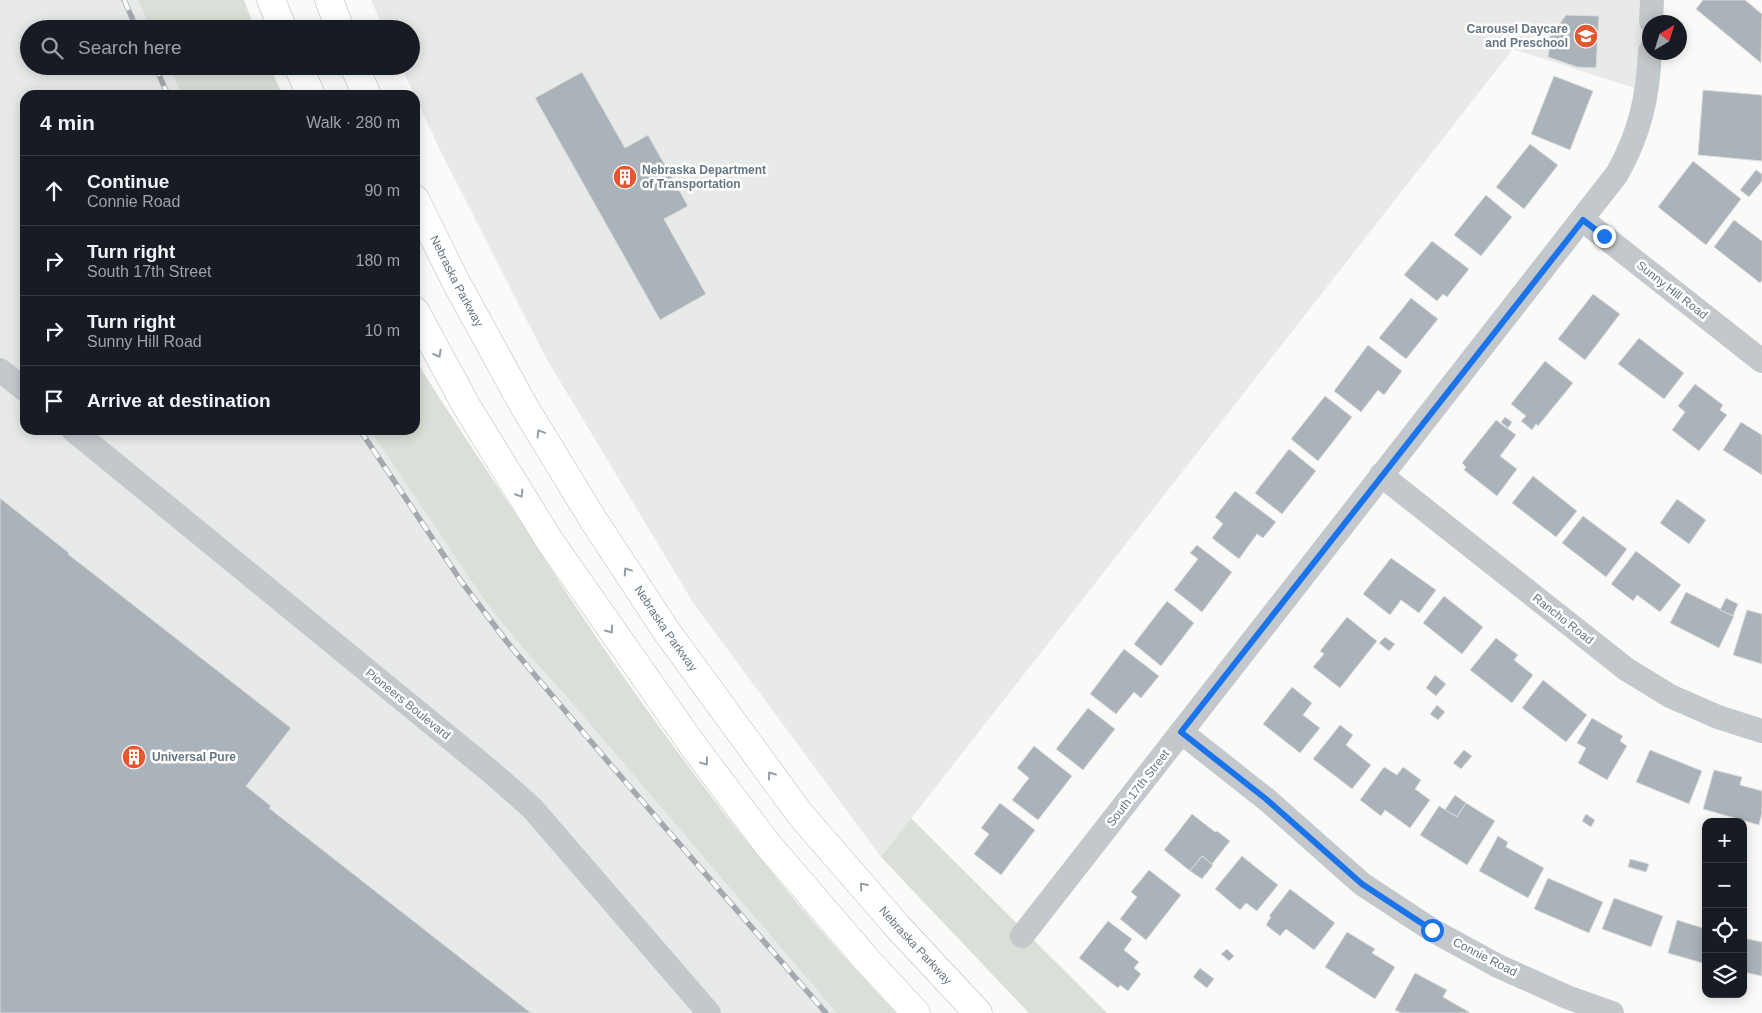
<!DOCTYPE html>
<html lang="en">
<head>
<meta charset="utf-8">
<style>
  :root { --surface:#171b24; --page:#20242c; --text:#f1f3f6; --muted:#9ea1a6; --line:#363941 }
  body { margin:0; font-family:Arial,sans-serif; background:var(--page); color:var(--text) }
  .controls { position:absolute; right:15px; bottom:15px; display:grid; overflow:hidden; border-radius:10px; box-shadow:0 2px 12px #0003 }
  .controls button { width:45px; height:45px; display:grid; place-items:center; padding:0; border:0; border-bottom:1px solid var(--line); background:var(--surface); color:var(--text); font:25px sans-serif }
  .compass { position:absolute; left:1642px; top:15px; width:45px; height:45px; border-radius:50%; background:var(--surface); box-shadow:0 2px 12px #0003; rotate:38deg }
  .stop { position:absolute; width:15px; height:15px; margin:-11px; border:4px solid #1a73e8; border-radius:50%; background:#fff }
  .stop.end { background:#1a73e8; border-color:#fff; box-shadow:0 1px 5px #0008 }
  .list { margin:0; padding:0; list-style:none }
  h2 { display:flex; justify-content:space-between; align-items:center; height:65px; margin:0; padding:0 20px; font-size:21px }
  h2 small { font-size:16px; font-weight:400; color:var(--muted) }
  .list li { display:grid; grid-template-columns:32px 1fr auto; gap:15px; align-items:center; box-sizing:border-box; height:70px; padding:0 20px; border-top:1px solid var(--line) }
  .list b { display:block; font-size:19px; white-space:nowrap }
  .list p { margin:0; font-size:16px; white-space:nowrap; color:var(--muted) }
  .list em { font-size:16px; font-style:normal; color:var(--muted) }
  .icon { flex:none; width:28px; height:28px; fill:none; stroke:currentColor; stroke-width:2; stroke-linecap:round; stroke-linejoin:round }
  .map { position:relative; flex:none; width:1762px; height:1013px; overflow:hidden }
  .search { position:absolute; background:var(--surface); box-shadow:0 2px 12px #0003; left:20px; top:20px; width:400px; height:55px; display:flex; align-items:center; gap:12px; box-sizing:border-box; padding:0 18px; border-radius:28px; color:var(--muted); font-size:19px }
  .panel { position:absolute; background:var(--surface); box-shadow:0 2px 12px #0003; left:20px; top:90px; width:400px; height:345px; border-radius:15px }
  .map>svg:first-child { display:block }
  .built { fill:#e8e9e9 }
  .green { fill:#dadfd7 }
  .building { fill:#aab3b9; stroke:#dcdcda }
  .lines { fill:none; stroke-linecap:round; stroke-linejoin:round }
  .primary-casing { stroke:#b5babe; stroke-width:29 }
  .street { stroke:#c3c8cc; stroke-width:24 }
  .primary { stroke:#fff; stroke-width:28 }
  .rail-casing { stroke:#a2aab0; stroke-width:5.5 }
  .rail { stroke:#fff; stroke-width:4; stroke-dasharray:11; stroke-linecap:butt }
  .oneway { stroke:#939fa8 }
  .route { stroke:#1a73e8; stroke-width:6 }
  .labels { text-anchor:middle; stroke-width:5; stroke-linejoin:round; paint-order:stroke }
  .poi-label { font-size:12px; font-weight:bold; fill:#657683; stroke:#fff; text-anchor:start }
  .street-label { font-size:12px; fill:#657683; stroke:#fff }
</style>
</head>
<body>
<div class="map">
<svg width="1762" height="1013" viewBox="0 0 1762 1013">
  <rect width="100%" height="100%" fill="#fafaf8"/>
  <!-- built -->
  <g class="built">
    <polygon points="0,0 164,0 176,29 29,29 29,66 192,66 205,95 25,95 25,430 392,430 867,1013 0,1013"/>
    <polygon points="371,0 1652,0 1647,92 1513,49 881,857 694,604 546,358 440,150 401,66 411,66 411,29 384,29"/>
  </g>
  <!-- green -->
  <g class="green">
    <polygon points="138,0 244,0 255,29 151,29"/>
    <polygon points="169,66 270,66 282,95 182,95"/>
    <path d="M 415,359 C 451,417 489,473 526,530 C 635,702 756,866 896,1013 L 837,1013 L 568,698 L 524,649 L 488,605 L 370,430 L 415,430 Z"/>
    <polygon points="911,818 1107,1013 1029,1013 881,857"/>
  </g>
  <!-- building -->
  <g class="building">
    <polygon points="1703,0 1745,0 1762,14 1761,63 1696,9"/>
    <polygon points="1566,15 1599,16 1596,68 1577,67 1548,57 1550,37"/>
    <polygon points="582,72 625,148 648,135 688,206 664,219 706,294 660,320 535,98"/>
    <polygon points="1554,76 1593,91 1570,150 1531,134"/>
    <polygon points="1703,90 1762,95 1762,161 1698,155"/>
    <polygon points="1530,144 1558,165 1524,209 1496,187"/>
    <polygon points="1693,161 1741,199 1706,245 1658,207"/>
    <polygon points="1756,170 1762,174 1762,181 1749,197 1740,190"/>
    <polygon points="1486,195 1512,217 1481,256 1454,235"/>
    <polygon points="1734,220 1762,241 1762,280 1760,283 1714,247"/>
    <polygon points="1432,241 1469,269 1447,297 1443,294 1437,301 1404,275"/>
    <polygon points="1593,294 1620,314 1585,360 1558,339"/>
    <polygon points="1411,298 1438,319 1406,359 1379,338"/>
    <polygon points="1639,338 1684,373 1664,399 1618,364"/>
    <polygon points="1368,345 1402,371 1384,395 1378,390 1361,412 1334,391"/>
    <polygon points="1545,361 1573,383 1538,426 1536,424 1532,430 1521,421 1526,416 1511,404"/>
    <polygon points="1695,384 1723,405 1720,410 1727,415 1699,451 1672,430 1685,412 1678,406"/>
    <polygon points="1325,396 1352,417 1318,461 1291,439"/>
    <polygon points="1505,417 1512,422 1508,428 1501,422"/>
    <polygon points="1496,420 1516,435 1500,456 1517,469 1497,496 1464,470 1466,467 1462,463"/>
    <polygon points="1741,422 1762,435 1762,475 1723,450"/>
    <polygon points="1289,449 1316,471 1282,514 1255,493"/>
    <polygon points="1533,476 1577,511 1556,537 1512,503"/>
    <polygon points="1235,491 1276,522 1263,538 1257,534 1239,559 1212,538 1223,524 1215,517"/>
    <polygon points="0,498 69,553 68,554 291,728 246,786 271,806 269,808 531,1013 0,1013"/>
    <polygon points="1677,499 1706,520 1689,544 1660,523"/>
    <polygon points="1583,516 1627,549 1606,577 1562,543"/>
    <polygon points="1197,545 1232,572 1202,612 1174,590 1198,559 1190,553"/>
    <polygon points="1636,551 1681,585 1660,612 1637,595 1633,601 1611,584"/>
    <polygon points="1391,558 1436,590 1419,613 1401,600 1390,615 1363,594"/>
    <polygon points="1686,592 1734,616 1719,648 1670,623"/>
    <polygon points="1444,596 1483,627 1462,654 1423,623"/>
    <polygon points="1726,598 1738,604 1733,616 1720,610"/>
    <polygon points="1167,601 1194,623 1161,666 1134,644"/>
    <polygon points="1747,610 1762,614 1762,664 1733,655"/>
    <polygon points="1347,617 1377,641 1340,688 1313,667 1324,654 1320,651"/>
    <polygon points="1385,637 1395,644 1389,651 1379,643"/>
    <polygon points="1496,638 1518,655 1514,660 1533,675 1512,703 1470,670"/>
    <polygon points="1124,649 1159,676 1141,698 1134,692 1116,714 1090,694"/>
    <polygon points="1435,675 1446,684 1436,696 1426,688"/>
    <polygon points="1543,680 1587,715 1566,742 1522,708"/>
    <polygon points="1292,687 1312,703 1303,715 1320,728 1300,753 1263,724"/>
    <polygon points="1437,705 1445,712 1438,720 1430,714"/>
    <polygon points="1088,708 1115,729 1083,770 1056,749"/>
    <polygon points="1592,718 1623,736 1620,741 1627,746 1607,780 1578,763 1586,748 1577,743"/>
    <polygon points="1340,725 1353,735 1346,745 1371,765 1352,789 1313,759"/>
    <polygon points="1034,746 1072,776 1038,820 1012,800 1029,778 1017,768"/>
    <polygon points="1464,750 1472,756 1461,769 1453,763"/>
    <polygon points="1650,750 1702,771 1689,804 1636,782"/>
    <polygon points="1384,767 1397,775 1403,767 1421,780 1415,789 1430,800 1410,828 1385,810 1381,816 1360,800"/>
    <polygon points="1714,770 1742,777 1740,785 1762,791 1762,813 1759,825 1703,809"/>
    <polygon points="1455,795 1466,803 1457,817 1445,810"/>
    <polygon points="1000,803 1035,830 1001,875 974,854 989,834 981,828"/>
    <polygon points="1466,803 1495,821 1467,865 1420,835 1439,806 1457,817"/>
    <polygon points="1192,814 1215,832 1217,831 1230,841 1212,864 1202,856 1190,871 1164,850"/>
    <polygon points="1586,814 1595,820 1591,827 1582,821"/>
    <polygon points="1498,836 1508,842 1506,847 1544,868 1528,898 1479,871"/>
    <polygon points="1202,856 1213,865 1202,879 1190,871"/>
    <polygon points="1242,856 1278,885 1257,911 1246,903 1240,910 1215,889"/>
    <polygon points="1630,859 1649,864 1646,872 1628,867"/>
    <polygon points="1149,870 1181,895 1146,940 1120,919 1137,897 1131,892"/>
    <polygon points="1548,878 1603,902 1589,933 1534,909"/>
    <polygon points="1290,889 1335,923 1314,950 1286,929 1280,936 1266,925 1271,917 1269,916"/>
    <polygon points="1614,898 1663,916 1651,947 1602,929"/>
    <polygon points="1677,920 1706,929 1706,964 1668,953"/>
    <polygon points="1108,921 1132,939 1124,950 1139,962 1134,968 1141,974 1128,991 1120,985 1118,988 1079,958"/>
    <polygon points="1347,932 1375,949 1372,953 1395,967 1375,999 1325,967"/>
    <polygon points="1743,938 1762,942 1762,976 1743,972"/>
    <polygon points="1227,949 1234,956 1229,961 1221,954"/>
    <polygon points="1200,968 1214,979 1207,988 1193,977"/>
    <polygon points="1415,973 1447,990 1443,997 1469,1012 1469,1013 1401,1013 1395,1010"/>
  </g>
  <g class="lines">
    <!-- primary casing -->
    <g class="primary-casing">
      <g id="primary">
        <polyline points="271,0 283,29"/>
        <polyline points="329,0 340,29"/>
        <polyline points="298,66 311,95"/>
        <polyline points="354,66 367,95"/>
        <path id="s1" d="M 415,199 L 457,284 L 525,408 L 594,521 L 667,632 L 800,814 L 897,926 L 978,1013"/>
        <polyline points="415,311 467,407 549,540 694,747 768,845 867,960 916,1013"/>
      </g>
    </g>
    <!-- street -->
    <g class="street">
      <polyline points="1651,22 1652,0"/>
      <polyline points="1583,220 1762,361"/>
      <polyline points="0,370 25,390"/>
      <polyline points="73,430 490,771 532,808 709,1013"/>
      <polyline points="1381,475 1626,669 1670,696 1718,717 1762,731"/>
      <polyline points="1181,732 1266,799 1362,884 1432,930 1498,966 1567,997 1612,1013"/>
      <path d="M 1022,936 L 1617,174 C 1640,133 1648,97 1650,51"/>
    </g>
    <!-- primary -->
    <use href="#primary" class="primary"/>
    <!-- rail casing -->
    <g class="rail-casing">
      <g id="rail">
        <polyline points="124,0 137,29"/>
        <polyline points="155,66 168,95"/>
        <polyline points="360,430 461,581 507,642 610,764 826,1013"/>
      </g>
    </g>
    <!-- rail -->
    <use href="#rail" class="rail"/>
  </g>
  <!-- one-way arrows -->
  <defs><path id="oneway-chevron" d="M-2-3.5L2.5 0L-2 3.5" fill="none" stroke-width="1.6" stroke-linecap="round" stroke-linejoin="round" transform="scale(1.25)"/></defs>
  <g class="oneway">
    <use href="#oneway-chevron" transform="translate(438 354) rotate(61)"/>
    <use href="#oneway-chevron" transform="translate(540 433) rotate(-121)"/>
    <use href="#oneway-chevron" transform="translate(520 494) rotate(58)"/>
    <use href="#oneway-chevron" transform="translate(627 571) rotate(-124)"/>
    <use href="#oneway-chevron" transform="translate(610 630) rotate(55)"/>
    <use href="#oneway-chevron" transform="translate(705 762) rotate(53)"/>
    <use href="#oneway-chevron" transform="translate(771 775) rotate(-126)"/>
    <use href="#oneway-chevron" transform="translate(863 886) rotate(-131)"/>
  </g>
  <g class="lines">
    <!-- route -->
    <polyline class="route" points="1432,930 1362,884 1266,799 1181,732 1583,220 1604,236"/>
  </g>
  <!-- icons -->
  <defs>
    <g id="school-disc" transform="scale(1.25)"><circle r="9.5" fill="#e4572e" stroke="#fff"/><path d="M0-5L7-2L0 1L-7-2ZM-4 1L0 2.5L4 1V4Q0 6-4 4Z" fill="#fff"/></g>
    <g id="building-disc" transform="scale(1.25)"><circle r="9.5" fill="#e4572e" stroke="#fff"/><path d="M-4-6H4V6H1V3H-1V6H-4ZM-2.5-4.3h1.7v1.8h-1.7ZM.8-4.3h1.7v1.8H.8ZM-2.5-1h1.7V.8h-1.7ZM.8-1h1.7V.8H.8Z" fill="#fff"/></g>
  </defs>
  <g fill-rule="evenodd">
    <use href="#school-disc" x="1586" y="36"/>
    <use href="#building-disc" x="625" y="177"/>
    <use href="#building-disc" x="134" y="757"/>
  </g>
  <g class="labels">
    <!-- poi labels -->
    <g class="poi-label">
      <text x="1568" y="33" text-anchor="end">Carousel Daycare<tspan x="1568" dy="14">and Preschool</tspan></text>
      <text x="642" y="174">Nebraska Department<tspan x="642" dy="14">of Transportation</tspan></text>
      <text x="152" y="761">Universal Pure</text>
    </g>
    <!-- street labels -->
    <g class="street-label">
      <text dy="4" stroke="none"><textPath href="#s1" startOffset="92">Nebraska Parkway</textPath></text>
      <text transform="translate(1672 290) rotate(38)" y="4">Sunny Hill Road</text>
      <text transform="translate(1563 619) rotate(38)" y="4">Rancho Road</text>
      <text dy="4" stroke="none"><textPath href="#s1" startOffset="498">Nebraska Parkway</textPath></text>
      <text transform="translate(408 704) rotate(39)" y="4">Pioneers Boulevard</text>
      <text transform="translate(1138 788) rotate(-52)" y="4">South 17th Street</text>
      <text dy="4" stroke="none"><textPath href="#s1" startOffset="902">Nebraska Parkway</textPath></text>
      <text transform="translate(1485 957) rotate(27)" y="4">Connie Road</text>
    </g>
  </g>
</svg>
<div class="controls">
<button>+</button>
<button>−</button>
<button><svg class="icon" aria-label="locate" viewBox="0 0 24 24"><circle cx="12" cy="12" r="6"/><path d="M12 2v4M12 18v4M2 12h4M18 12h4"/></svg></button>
<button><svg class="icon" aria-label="layers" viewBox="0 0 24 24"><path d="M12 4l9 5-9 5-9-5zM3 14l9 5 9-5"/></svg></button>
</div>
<svg class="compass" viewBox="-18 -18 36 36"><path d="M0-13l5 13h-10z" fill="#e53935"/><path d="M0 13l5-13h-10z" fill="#9ea1a6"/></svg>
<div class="stop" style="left:1432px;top:930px"></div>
<div class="stop end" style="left:1604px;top:236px"></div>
<div class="search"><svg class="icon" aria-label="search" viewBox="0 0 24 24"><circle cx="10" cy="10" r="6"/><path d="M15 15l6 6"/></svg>Search here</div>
<section class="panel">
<h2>4 min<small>Walk · 280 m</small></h2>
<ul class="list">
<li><svg class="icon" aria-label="ahead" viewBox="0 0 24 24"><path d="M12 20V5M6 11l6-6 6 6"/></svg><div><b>Continue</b><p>Connie Road</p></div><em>90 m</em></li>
<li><svg class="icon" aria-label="right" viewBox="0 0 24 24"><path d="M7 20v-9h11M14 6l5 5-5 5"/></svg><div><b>Turn right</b><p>South 17th Street</p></div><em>180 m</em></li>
<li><svg class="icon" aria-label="right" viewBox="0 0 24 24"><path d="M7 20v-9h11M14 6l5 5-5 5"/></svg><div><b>Turn right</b><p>Sunny Hill Road</p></div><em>10 m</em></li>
<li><svg class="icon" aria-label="arrive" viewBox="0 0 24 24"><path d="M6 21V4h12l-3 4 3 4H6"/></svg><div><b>Arrive at destination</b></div></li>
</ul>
</section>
</div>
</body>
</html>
